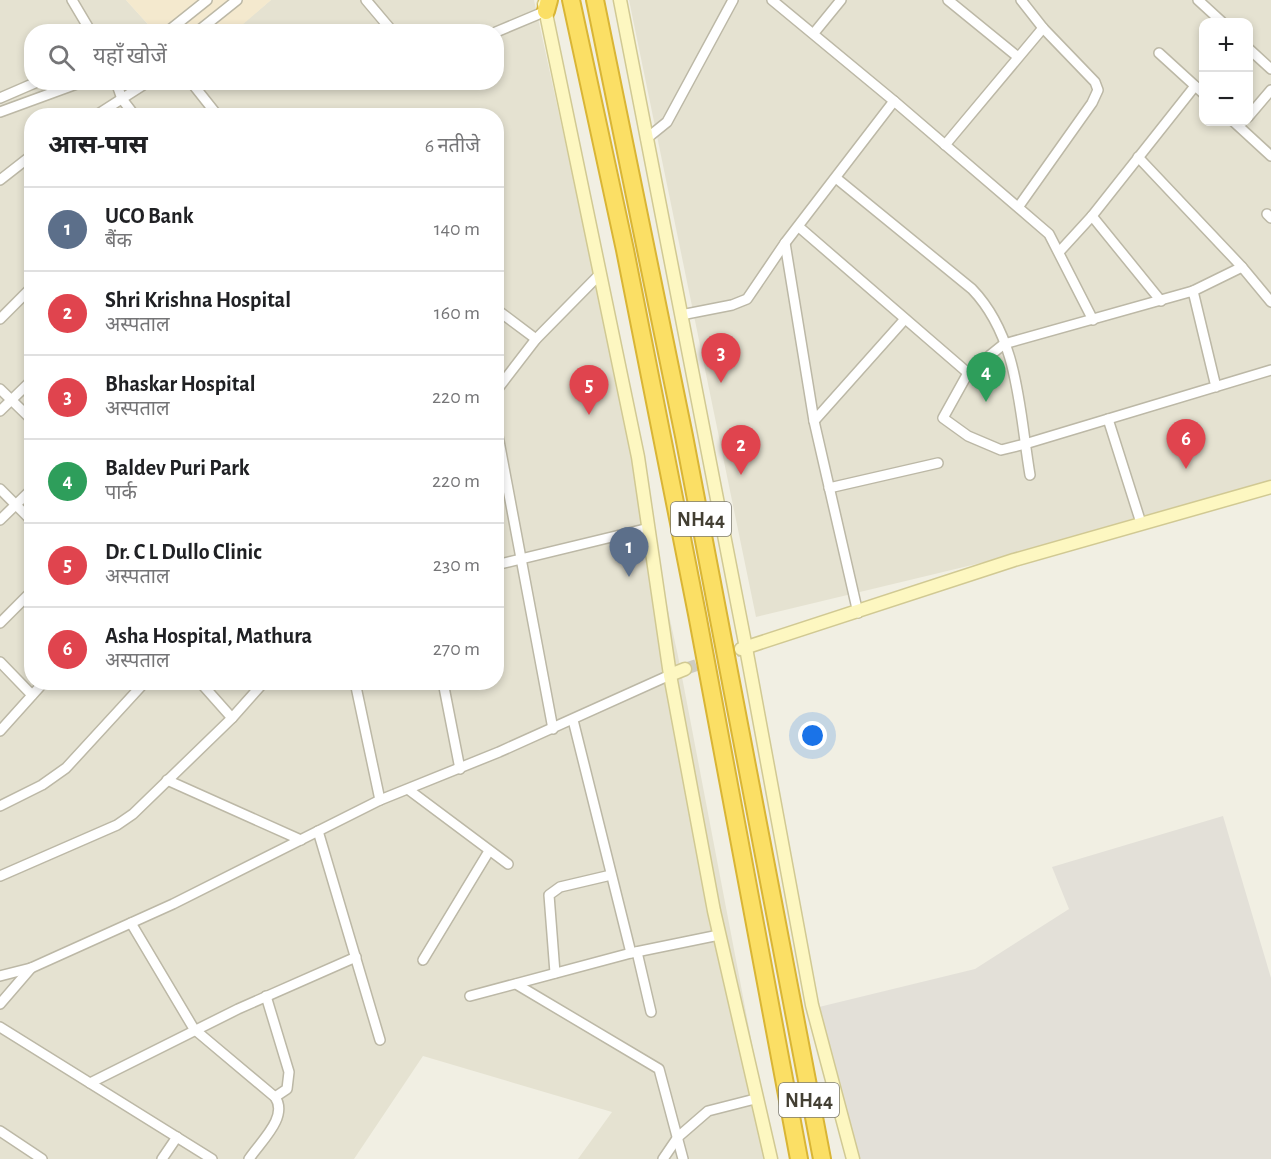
<!DOCTYPE html>
<html lang="hi">
<head>
<meta charset="utf-8">
<style>
  :root { --surface:#fff; --page:#f6f6f6; --text:#202124; --muted:#757577; --line:#e0e0e0; --accent:#ea580c }
  body { margin:0; font-family:"Alegreya Sans","Noto Sans Devanagari",sans-serif; background:var(--page); color:var(--text) }
  .controls { position:absolute; right:18px; top:18px; display:grid; overflow:hidden; border-radius:12px; box-shadow:0 3px 9px #0003 }
  .controls button { width:54px; height:54px; display:grid; place-items:center; padding:0; border:0; border-bottom:2px solid var(--line); background:var(--surface); color:var(--text); font:30px sans-serif }
  .you { position:absolute; left:813px; top:736px; width:21px; height:21px; margin:-15px; border:4px solid #fff; border-radius:50%; background:#1a73e8; box-shadow:0 0 0 9px #1a73e833 }
  .badge { display:grid; place-items:center; width:39px; height:39px; border-radius:50%; background:var(--accent); color:#fff; font-size:20px; font-weight:700 }
  .pin { position:absolute; translate:-50% -50px; filter:drop-shadow(0 2px 3px #0008) }
  .pin::after { content:''; position:absolute; top:32px; width:21px; height:18px; background:inherit; clip-path:polygon(0 0,100% 0,50% 100%) }
  .list { margin:0; padding:0; list-style:none }
  h2 { display:flex; justify-content:space-between; align-items:center; height:78px; margin:0; padding:0 24px; font-size:26px }
  h2 small { font-size:20px; font-weight:400; color:var(--muted) }
  .list li { display:grid; grid-template-columns:39px 1fr auto; gap:18px; align-items:center; box-sizing:border-box; height:84px; padding:0 24px; border-top:2px solid var(--line) }
  .list b { display:block; font-size:22px; white-space:nowrap }
  .list p { margin:0; font-size:20px; white-space:nowrap; color:var(--muted) }
  .list em { font-size:20px; font-style:normal; color:var(--muted) }
  .icon { flex:none; width:33px; height:33px; fill:none; stroke:currentColor; stroke-width:2; stroke-linecap:round; stroke-linejoin:round }
  .map { position:relative; flex:none; width:1271px; height:1159px; overflow:hidden }
  .search { position:absolute; background:var(--surface); box-shadow:0 3px 9px #0003; left:24px; top:24px; width:480px; height:66px; display:flex; align-items:center; gap:15px; box-sizing:border-box; padding:0 21px; border-radius:24px; color:var(--muted); font-size:22px }
  .panel { position:absolute; background:var(--surface); box-shadow:0 3px 9px #0003; left:24px; top:108px; width:480px; height:582px; border-radius:24px }
  .map>svg:first-child { display:block }
  .residential { fill:#e5e2d1; fill-rule:evenodd }
  .commercial { fill:#f4e9ce }
  .industrial { fill:#e3e0d8 }
  .lines { fill:none; stroke-linecap:round; stroke-linejoin:round }
  .secondary-tunnel { stroke:#ceccc0; stroke-width:12; stroke-dasharray:12 6; stroke-linecap:butt }
  .street-casing { stroke:#bcb8a6; stroke-width:12 }
  .secondary-casing { stroke:#d1c993; stroke-width:15 }
  .highway-casing { stroke:#d9b535; stroke-width:20 }
  .street { stroke:#fff; stroke-width:9 }
  .secondary { stroke:#fdf7c1; stroke-width:12 }
  .highway { stroke:#fbdf65; stroke-width:16 }
  .labels { text-anchor:middle; stroke-width:4.5; stroke-linejoin:round; paint-order:stroke }
  .shield { fill:#fff; stroke:#7b7970; stroke-width:1.5 }
  .shield-label { font-size:20px; font-weight:bold; fill:#433f33 }
</style>
</head>
<body>
<div class="map">
<svg width="1271" height="1159" viewBox="0 0 1271 1159">
  <rect width="100%" height="100%" fill="#f1efe3"/>
  <!-- residential -->
  <g class="residential">
    <path d="M 0,0 L 126,0 L 154,31 L 32,32 L 32,82 L 496,82 L 496,32 L 234,31 L 271,0 L 534,0 L 678,656 L 774,1159 L 578,1159 L 612,1112 L 423,1056 L 354,1159 L 0,1159 ZM 32,116 L 496,116 L 496,682 L 32,682 Z"/>
    <path d="M 629,0 L 1271,0 L 1271,493 L 756,617 ZM 1204,22 L 1248,22 L 1248,122 L 1204,122 Z"/>
  </g>
  <!-- commercial -->
  <polygon class="commercial" points="126,0 271,0 234,32 154,31"/>
  <!-- industrial -->
  <polygon class="industrial" points="1223,816 1271,978 1271,1159 857,1159 819,1007 975,969 1069,909 1052,867"/>
  <g class="lines">
    <!-- secondary-tunnel -->
    <polyline class="secondary-tunnel" points="685,669 740,650"/>
    <!-- street casing -->
    <g class="street-casing">
      <g id="street">
        <polyline points="72,0 91,32"/>
        <polyline points="366,0 393,32"/>
        <polyline points="772,0 894,101"/>
        <polyline points="948,0 1018,57"/>
        <polyline points="1198,0 1222,22"/>
        <polyline points="167,32 207,0"/>
        <polyline points="197,32 237,0"/>
        <polyline points="427,32 431,32"/>
        <polyline points="496,32 546,11"/>
        <polyline points="814,33 841,0"/>
        <polyline points="1248,48 1271,69"/>
        <polyline points="1159,53 1204,94"/>
        <polyline points="116,82 122,99 135,116"/>
        <polyline points="191,82 218,116"/>
        <polyline points="0,98 37,82"/>
        <polyline points="0,112 82,82"/>
        <polyline points="95,116 148,82"/>
        <polyline points="1248,117 1271,90"/>
        <polyline points="1234,122 1271,156"/>
        <polyline points="646,139 667,122 733,0"/>
        <polyline points="945,145 1043,28"/>
        <polyline points="1138,157 1242,267"/>
        <path d="M 836,178 L 972,289 C 1019,338 1019,410 1030,475"/>
        <polyline points="0,180 32,155"/>
        <polyline points="1019,206 1092,103 1098,90 1095,82 1043,28 1021,0"/>
        <polyline points="1267,214 1271,218"/>
        <polyline points="1092,216 1161,301"/>
        <polyline points="799,227 968,373"/>
        <polyline points="785,243 814,421 858,613"/>
        <polyline points="1060,251 1092,216 1195,86"/>
        <polyline points="1193,291 1242,267 1271,302"/>
        <polyline points="496,309 536,339"/>
        <polyline points="681,315 732,305 747,299 785,243 894,101 1049,234 1093,320"/>
        <polyline points="0,319 32,287"/>
        <polyline points="1216,387 1193,291 1004,344 968,373 943,418 968,436 1001,450 1025,444 1271,370"/>
        <polyline points="0,389 32,420"/>
        <polyline points="496,391 536,339 600,274"/>
        <polyline points="0,411 32,380"/>
        <polyline points="1108,419 1141,523"/>
        <polyline points="814,421 905,319"/>
        <polyline points="496,425 553,729"/>
        <polyline points="829,488 938,463"/>
        <polyline points="0,489 32,521"/>
        <polyline points="0,520 32,489"/>
        <polyline points="496,565 649,528"/>
        <polyline points="0,623 32,591"/>
        <polyline points="0,662 32,695"/>
        <polyline points="200,682 232,718"/>
        <polyline points="355,682 380,800"/>
        <polyline points="443,682 460,769"/>
        <polyline points="573,720 631,953"/>
        <polyline points="0,731 44,682"/>
        <polyline points="167,780 301,840"/>
        <polyline points="409,790 508,864"/>
        <polyline points="0,806 42,785 66,768 145,682"/>
        <polyline points="318,831 380,1040"/>
        <polyline points="0,876 117,825 133,814 232,718 264,682"/>
        <path d="M 131,923 L 194,1029 L 275,1097 C 289,1117 260,1142 249,1159"/>
        <polyline points="637,952 651,1012"/>
        <polyline points="423,960 489,851"/>
        <polyline points="555,973 549,895 560,887 611,875"/>
        <polyline points="0,976 31,968 173,904 380,800 499,752 670,675"/>
        <polyline points="516,984 659,1069 683,1159"/>
        <polyline points="266,996 289,1072 287,1089 275,1097"/>
        <polyline points="470,996 631,953 719,935"/>
        <polyline points="0,1004 31,968"/>
        <polyline points="0,1027 212,1159"/>
        <polyline points="90,1083 238,1009 356,957"/>
        <polyline points="0,1131 42,1159"/>
        <polyline points="162,1159 177,1137"/>
        <polyline points="663,1159 678,1137 708,1111 755,1099"/>
      </g>
    </g>
    <!-- secondary casing -->
    <g class="secondary-casing">
      <g id="secondary">
        <polyline points="620,0 746,648 812,1005 853,1159"/>
        <polyline points="544,4 638,457 670,675 714,911 771,1159"/>
        <polyline points="741,649 1014,560 1271,487"/>
        <polyline points="670,675 685,669"/>
      </g>
    </g>
    <!-- highway casing -->
    <g class="highway-casing">
      <g id="highway">
        <polyline points="571,0 625,250 697,614 799,1159"/>
        <polyline points="595,0 684,436 822,1159"/>
        <polyline points="546,11 549,0"/>
      </g>
    </g>
    <!-- street -->
    <use href="#street" class="street"/>
    <!-- secondary -->
    <use href="#secondary" class="secondary"/>
    <!-- highway -->
    <use href="#highway" class="highway"/>
  </g>
  <g class="labels">
    <!-- shield labels -->
    <g class="shield">
      <rect x="671" y="502" width="60" height="34" rx="4.5"/>
      <rect x="779" y="1083" width="60" height="34" rx="4.5"/>
    </g>
    <g class="shield-label">
      <text x="701" y="526">NH44</text>
      <text x="809" y="1107">NH44</text>
    </g>
  </g>
</svg>
<div class="controls">
<button>+</button>
<button>−</button>
</div>
<div class="you"></div>
<div class="pin badge" style="left:629px;top:577px;background:#5c6f8a">1</div>
<div class="pin badge" style="left:741px;top:475px;background:#e0444e">2</div>
<div class="pin badge" style="left:721px;top:383px;background:#e0444e">3</div>
<div class="pin badge" style="left:986px;top:402px;background:#2e9e5b">4</div>
<div class="pin badge" style="left:589px;top:415px;background:#e0444e">5</div>
<div class="pin badge" style="left:1186px;top:469px;background:#e0444e">6</div>
<div class="search"><svg class="icon" aria-label="search" viewBox="0 0 24 24"><circle cx="10" cy="10" r="6"/><path d="M15 15l6 6"/></svg>यहाँ खोजें</div>
<section class="panel">
<h2>आस-पास<small>6 नतीजे</small></h2>
<ul class="list">
<li><span class="badge" style="background:#5c6f8a">1</span><div><b>UCO Bank</b><p>बैंक</p></div><em>140 m</em></li>
<li><span class="badge" style="background:#e0444e">2</span><div><b>Shri Krishna Hospital</b><p>अस्पताल</p></div><em>160 m</em></li>
<li><span class="badge" style="background:#e0444e">3</span><div><b>Bhaskar Hospital</b><p>अस्पताल</p></div><em>220 m</em></li>
<li><span class="badge" style="background:#2e9e5b">4</span><div><b>Baldev Puri Park</b><p>पार्क</p></div><em>220 m</em></li>
<li><span class="badge" style="background:#e0444e">5</span><div><b>Dr. C L Dullo Clinic</b><p>अस्पताल</p></div><em>230 m</em></li>
<li><span class="badge" style="background:#e0444e">6</span><div><b>Asha Hospital, Mathura</b><p>अस्पताल</p></div><em>270 m</em></li>
</ul>
</section>
</div>
</body>
</html>
